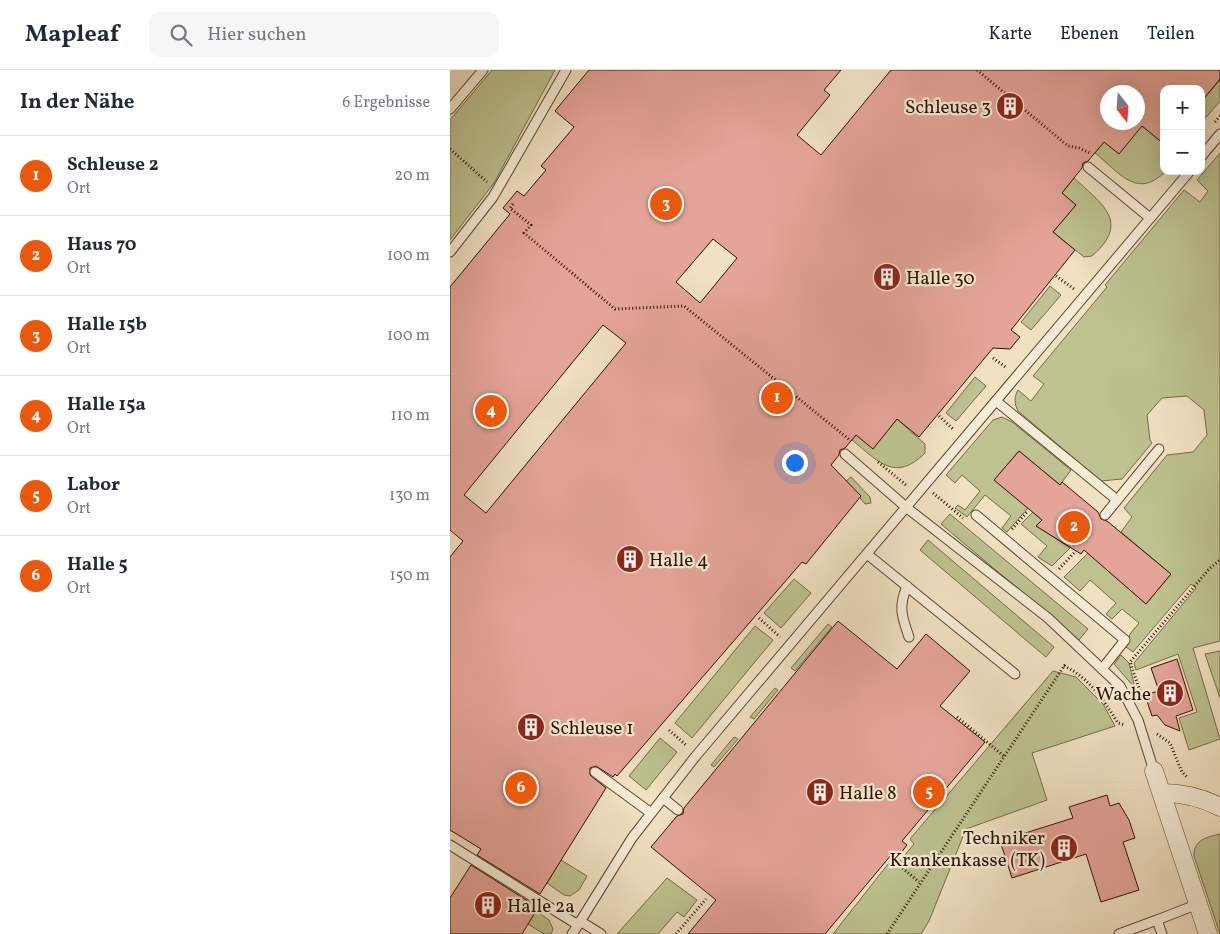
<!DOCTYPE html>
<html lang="de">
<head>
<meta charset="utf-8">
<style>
  :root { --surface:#fff; --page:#f6f6f7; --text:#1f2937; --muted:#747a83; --line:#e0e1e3; --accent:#ea580c }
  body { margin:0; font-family:Vollkorn,serif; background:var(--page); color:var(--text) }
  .controls { position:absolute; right:15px; top:15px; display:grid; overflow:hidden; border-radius:10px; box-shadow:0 5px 20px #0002 }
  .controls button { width:45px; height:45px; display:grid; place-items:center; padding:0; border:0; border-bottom:1px solid var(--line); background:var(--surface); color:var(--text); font:25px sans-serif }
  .compass { position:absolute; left:650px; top:15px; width:45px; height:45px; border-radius:50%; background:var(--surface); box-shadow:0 5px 20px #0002; rotate:163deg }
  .you { position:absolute; left:344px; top:392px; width:18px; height:18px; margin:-12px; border:4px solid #fff; border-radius:50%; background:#1a73e8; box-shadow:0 0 0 8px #1a73e833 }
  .badge { display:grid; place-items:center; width:32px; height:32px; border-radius:50%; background:var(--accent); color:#fff; font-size:16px; font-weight:700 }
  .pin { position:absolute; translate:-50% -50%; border:2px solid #fff; box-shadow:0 1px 5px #0006 }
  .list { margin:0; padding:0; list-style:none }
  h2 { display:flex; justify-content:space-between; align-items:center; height:65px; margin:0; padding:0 20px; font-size:21px }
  h2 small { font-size:16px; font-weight:400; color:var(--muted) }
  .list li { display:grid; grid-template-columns:32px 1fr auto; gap:15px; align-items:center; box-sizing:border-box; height:80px; padding:0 20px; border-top:1px solid var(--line) }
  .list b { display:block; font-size:19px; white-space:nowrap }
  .list p { margin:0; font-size:16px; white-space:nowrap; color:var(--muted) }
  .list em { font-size:16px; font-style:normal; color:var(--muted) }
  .icon { flex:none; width:28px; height:28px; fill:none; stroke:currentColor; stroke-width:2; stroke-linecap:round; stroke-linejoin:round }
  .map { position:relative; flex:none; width:770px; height:864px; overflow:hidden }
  header { display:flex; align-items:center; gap:30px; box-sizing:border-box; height:70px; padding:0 25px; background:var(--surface); border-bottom:1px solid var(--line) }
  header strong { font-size:24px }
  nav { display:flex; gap:28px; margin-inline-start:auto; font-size:18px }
  .search { width:350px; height:45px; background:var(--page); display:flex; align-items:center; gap:12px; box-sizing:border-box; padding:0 18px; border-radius:10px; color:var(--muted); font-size:19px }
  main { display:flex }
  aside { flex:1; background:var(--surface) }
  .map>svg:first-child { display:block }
  .green { fill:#bdc290; stroke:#766a48 }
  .building { fill:#e5a498; stroke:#2f1300; fill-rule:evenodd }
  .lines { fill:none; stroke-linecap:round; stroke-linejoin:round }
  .lane-casing { stroke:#5f4630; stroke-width:11 }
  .street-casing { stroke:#5f4630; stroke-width:19 }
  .path { stroke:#2f1300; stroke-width:3; stroke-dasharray:1 2.5; stroke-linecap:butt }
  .lane { stroke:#f5ecd7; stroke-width:9 }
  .street { stroke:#f5ecd7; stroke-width:18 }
  .labels { text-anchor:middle; stroke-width:4.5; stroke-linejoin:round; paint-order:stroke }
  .poi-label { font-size:19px; fill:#2f1300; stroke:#f5ecd7; text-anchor:start }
</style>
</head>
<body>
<header>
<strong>Mapleaf</strong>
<div class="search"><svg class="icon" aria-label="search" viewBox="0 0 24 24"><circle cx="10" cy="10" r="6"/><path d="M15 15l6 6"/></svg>Hier suchen</div>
<nav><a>Karte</a><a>Ebenen</a><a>Teilen</a></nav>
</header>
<main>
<aside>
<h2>In der Nähe<small>6 Ergebnisse</small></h2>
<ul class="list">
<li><span class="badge">1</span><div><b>Schleuse 2</b><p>Ort</p></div><em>20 m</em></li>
<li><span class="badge">2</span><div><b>Haus 70</b><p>Ort</p></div><em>100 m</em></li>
<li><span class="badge">3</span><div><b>Halle 15b</b><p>Ort</p></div><em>100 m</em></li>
<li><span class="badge">4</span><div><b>Halle 15a</b><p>Ort</p></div><em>110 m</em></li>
<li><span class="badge">5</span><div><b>Labor</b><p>Ort</p></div><em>130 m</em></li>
<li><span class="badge">6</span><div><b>Halle 5</b><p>Ort</p></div><em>150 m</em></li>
</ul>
</aside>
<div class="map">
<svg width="770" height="864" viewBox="0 0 770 864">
  <rect width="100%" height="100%" fill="#f0e1c1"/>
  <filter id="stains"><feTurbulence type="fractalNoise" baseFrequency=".004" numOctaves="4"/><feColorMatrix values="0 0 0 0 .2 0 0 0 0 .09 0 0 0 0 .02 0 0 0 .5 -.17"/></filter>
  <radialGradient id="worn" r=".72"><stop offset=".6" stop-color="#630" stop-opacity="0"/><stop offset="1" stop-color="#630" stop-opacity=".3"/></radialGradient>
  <!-- green -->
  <g class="green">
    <polygon points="42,0 105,0 44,113 0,170 0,50"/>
    <polygon points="770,10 770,31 752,52 751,32"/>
    <path d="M 692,56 L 714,74 L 714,101 L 716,101 C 687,130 670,103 645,83 L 654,72 Z"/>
    <path d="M 770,83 L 770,571 L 743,578 L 770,669 L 739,680 L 729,648 L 747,642 L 728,584 L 686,600 L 684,593 L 746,518 L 741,514 L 683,582 L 676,577 L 680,564 L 689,553 L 672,539 L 662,549 L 656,544 L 666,533 L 640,510 L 630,521 L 614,507 L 638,483 L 696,534 L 721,504 L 671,462 L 682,447 L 674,438 L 717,385 L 743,382 L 757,365 L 754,340 L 737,326 L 712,328 L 697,345 L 700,370 L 702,373 L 672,409 L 651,411 L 568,341 C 564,333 564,327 568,320 L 581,331 L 594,314 L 583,306 L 657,217 L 655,215 L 734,120 L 750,132 L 758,121 L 747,110 Z"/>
    <path d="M 624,108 C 652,134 681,152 642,186 L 634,187 L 603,162 L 626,135 L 612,123 Z"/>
    <polygon points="600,216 611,225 581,260 571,252"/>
    <polygon points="525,307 536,316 506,351 496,343"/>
    <polygon points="552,347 562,352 621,400 610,415 569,381 545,410 578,438 557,462 552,458 561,446 535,425 517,447 505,438 508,435 515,440 530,421 512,405 505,413 496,405 543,350"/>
    <path d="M 447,349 L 475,374 L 475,383 C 445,413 428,391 402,370 L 406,365 L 423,378 Z"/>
    <polygon points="401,407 420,427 421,433 415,434 396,411"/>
    <polygon points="583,442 592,450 587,456 620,478 602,496 588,487 597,476 571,454"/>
    <polygon points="500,444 638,559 629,570 491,454"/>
    <polygon points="478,470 604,577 596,587 470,480"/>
    <polygon points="344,509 361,523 331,558 314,543"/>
    <polygon points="378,554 382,557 345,601 341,598"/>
    <polygon points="305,556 323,570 242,668 225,653"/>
    <polygon points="770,581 770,628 755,584"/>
    <polygon points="671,585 679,593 685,618 664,594"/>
    <polygon points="603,601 626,607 653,634 665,656 582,683 597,730 516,759 479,851 471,864 383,864 438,794 445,797 464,774 460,769"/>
    <polygon points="325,618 328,620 304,649 300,647"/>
    <polygon points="284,667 288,669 264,697 261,695"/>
    <polygon points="210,668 227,682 196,720 179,706"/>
    <path d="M 770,764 L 770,864 L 744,786 C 743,770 757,767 770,764 Z"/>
    <polygon points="111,790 137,806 129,820 120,826 114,825 97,813"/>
    <polygon points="217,808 247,830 234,847 227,842 208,864 167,864"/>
    <polygon points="86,841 99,850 103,859 101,864 94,864 78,854"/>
  </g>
  <!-- building -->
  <g class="building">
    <path d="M 139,0 L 391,0 L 374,20 L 380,25 L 347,65 L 371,85 L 441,0 L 770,0 L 770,9 L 751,32 L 751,19 L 714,19 L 714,74 L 692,56 L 669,84 L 654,72 L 638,91 L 633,93 L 632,98 L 612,123 L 626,135 L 603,162 L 625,180 L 561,260 L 570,267 L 560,279 L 543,278 L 469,367 L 447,349 L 423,379 L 406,365 L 395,378 L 390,380 L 389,385 L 381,395 L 411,426 L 356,494 L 352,492 L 167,706 L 165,704 L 163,707 L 146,696 L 140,698 L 140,705 L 156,718 L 90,824 L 27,785 L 31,779 L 0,760 L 0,487 L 13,471 L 0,460 L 0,217 L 60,144 L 53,138 L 67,121 L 74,126 L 96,100 L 91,96 L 124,57 L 105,41 ZM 658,22 L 688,22 L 688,52 L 658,52 ZM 263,169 L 287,188 L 250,233 L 226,212 ZM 153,255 L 176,273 L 36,443 L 14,425 Z"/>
    <polygon points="569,381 610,415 612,412 648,442 651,449 657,451 721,504 696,534 634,480 631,484 586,456 592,450 544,410"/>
    <polygon points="388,551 447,599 476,564 520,601 490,636 535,672 452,771 457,775 447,788 442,784 375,864 238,864 266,830 201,777 227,746 233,744 234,738"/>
    <polygon points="727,589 743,640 726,646 730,661 715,655 707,645 702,646 695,625 709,621 701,598"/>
    <polygon points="657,725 660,736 669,733 679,750 685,768 673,772 689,820 651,832 636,784 562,808 550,771 623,748 619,737"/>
    <polygon points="21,795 84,835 82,838 86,841 72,864 0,864 0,828"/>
  </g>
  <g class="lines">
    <!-- lane casing -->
    <g class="lane-casing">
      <g id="lane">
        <polyline points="0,39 33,0"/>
        <polyline points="751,87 770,64"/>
        <polyline points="638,97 700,148"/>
        <polyline points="0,182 43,127 116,0"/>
        <polyline points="546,331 667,430"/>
        <polyline points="395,384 457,438 598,548 670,616 688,650 704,701"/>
        <polyline points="526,445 675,570 652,599"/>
        <polyline points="655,445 709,379"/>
        <polyline points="417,484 565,604"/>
        <path d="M 457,516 C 448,537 452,547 459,567"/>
        <polyline points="145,702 201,743"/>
        <polyline points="213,728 228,740"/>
        <polyline points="0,775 128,855 182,768 245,687 740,101"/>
        <polyline points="130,851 151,864"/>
        <polyline points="122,864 128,855"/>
        <polyline points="669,864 707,850"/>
        <polyline points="712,864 707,850 748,834"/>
      </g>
    </g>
    <!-- street casing -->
    <g class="street-casing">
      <g id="street">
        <polyline points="704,701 758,864"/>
        <path d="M 712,723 C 733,723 751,727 770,737"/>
      </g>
    </g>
    <!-- path -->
    <g class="path">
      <polyline points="527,0 618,76 629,78 640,83"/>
      <polyline points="765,52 770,46"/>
      <polyline points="0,79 37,112"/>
      <polyline points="63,134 60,138 81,155 74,163 165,239 234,236 401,371"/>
      <polyline points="606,206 624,219"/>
      <polyline points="543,288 557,298"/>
      <polyline points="489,346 504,360"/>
      <polyline points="428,392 456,415 458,414"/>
      <polyline points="483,423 513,448"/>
      <polyline points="562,459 578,441"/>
      <polyline points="609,499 624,483"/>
      <polyline points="309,548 330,567"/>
      <path d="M 614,596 C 640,608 653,630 668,653 L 675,655"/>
      <polyline points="691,624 680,592 760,498 770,490"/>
      <polyline points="507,647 555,687"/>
      <polyline points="219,660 237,676"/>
      <polyline points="707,664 720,673 732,702 738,708"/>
      <polyline points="442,789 469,812"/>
      <polyline points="226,864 256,829"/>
      <polyline points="437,864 616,593"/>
    </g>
    <!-- lane -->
    <use href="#lane" class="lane"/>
    <!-- street -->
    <use href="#street" class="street"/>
  </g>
  <!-- icons -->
  <defs>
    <g id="building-disc" transform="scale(1.4375)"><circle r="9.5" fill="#8f2418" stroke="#f5ecd7"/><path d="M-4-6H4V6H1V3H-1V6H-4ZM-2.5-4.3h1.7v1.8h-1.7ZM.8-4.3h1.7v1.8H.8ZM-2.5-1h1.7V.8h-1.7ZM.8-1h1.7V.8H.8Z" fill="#fff"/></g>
  </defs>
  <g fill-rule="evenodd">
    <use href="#building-disc" x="560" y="36"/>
    <use href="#building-disc" x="437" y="207"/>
    <use href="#building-disc" x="180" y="489"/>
    <use href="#building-disc" x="720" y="623"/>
    <use href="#building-disc" x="81" y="657"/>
    <use href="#building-disc" x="370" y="722"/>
    <use href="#building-disc" x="614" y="778"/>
    <use href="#building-disc" x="38" y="835"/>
  </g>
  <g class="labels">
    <!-- poi labels -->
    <g class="poi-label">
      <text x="541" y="43" text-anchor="end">Schleuse 3</text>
      <text x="456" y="214">Halle 30</text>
      <text x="199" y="496">Halle 4</text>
      <text x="701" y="630" text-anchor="end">Wache</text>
      <text x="100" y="664">Schleuse 1</text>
      <text x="389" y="729">Halle 8</text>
      <text x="595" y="774" text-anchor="end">Techniker<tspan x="595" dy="22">Krankenkasse (TK)</tspan></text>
      <text x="57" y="842">Halle 2a</text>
    </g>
  </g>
  <rect width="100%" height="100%" filter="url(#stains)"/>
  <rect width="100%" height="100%" fill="url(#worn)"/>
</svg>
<div class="controls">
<button>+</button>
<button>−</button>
</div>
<svg class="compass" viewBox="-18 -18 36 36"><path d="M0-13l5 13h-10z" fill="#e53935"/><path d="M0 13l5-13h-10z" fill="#747a83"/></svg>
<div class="you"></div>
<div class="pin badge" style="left:327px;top:328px">1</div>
<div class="pin badge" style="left:624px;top:457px">2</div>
<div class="pin badge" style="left:216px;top:134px">3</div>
<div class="pin badge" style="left:41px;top:341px">4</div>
<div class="pin badge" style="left:479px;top:722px">5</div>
<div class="pin badge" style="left:71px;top:718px">6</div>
</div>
</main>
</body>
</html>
